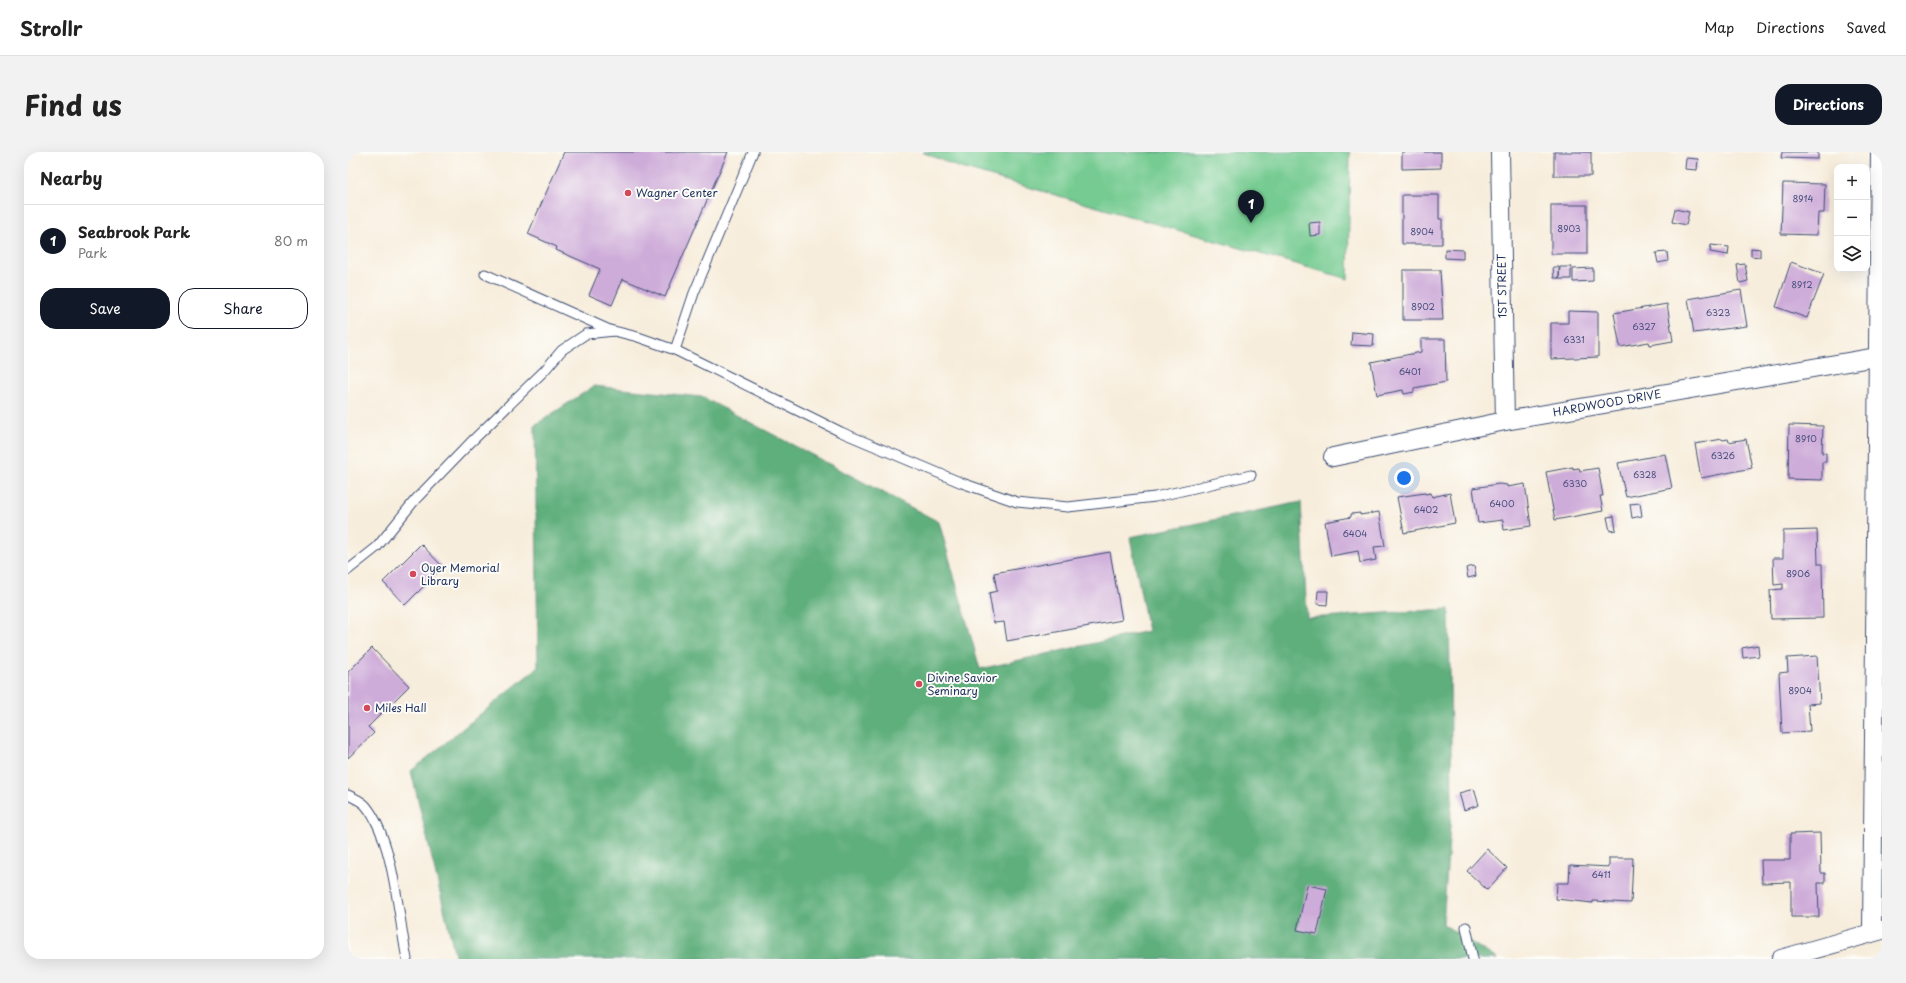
<!DOCTYPE html>
<html lang="en">
<head>
<meta charset="utf-8">
<style>
  :root { --surface:#fff; --page:#f2f2f2; --text:#222; --muted:#767676; --line:#e0e0e0; --accent:#111827 }
  body { margin:0; font-family:"Playpen Sans",sans-serif; background:var(--page); color:var(--text) }
  .controls { position:absolute; right:12px; top:12px; display:grid; overflow:hidden; border-radius:8px; box-shadow:0 4px 16px #0002 }
  .controls button { width:36px; height:36px; display:grid; place-items:center; padding:0; border:0; border-bottom:1px solid var(--line); background:var(--surface); color:var(--text); font:20px sans-serif }
  .you { position:absolute; left:1056px; top:326px; width:14px; height:14px; margin:-10px; border:3px solid #fff; border-radius:50%; background:#1a73e8; box-shadow:0 0 0 6px #1a73e833 }
  .badge { display:grid; place-items:center; width:26px; height:26px; border-radius:50%; background:var(--accent); color:#fff; font-size:13px; font-weight:700 }
  .pin { position:absolute; translate:-50% -33px; filter:drop-shadow(0 1px 2px #0008) }
  .pin::after { content:''; position:absolute; top:21px; width:14px; height:12px; background:inherit; clip-path:polygon(0 0,100% 0,50% 100%) }
  .list { margin:0; padding:0; list-style:none }
  h2 { display:flex; justify-content:space-between; align-items:center; height:52px; margin:0; padding:0 16px; font-size:17px }
  h2 small { font-size:13px; font-weight:400; color:var(--muted) }
  .list li { display:grid; grid-template-columns:26px 1fr auto; gap:12px; align-items:center; box-sizing:border-box; height:72px; padding:0 16px; border-top:1px solid var(--line) }
  .list b { display:block; font-size:15px; white-space:nowrap }
  .list p { margin:0; font-size:13px; white-space:nowrap; color:var(--muted) }
  .list em { font-size:13px; font-style:normal; color:var(--muted) }
  .actions { display:flex; gap:8px; padding:12px 16px }
  .actions a { flex:1; padding:9px 0; border:1px solid var(--accent); border-radius:16px; text-align:center; font-size:14px; color:var(--accent) }
  .actions .main { background:var(--accent); color:#fff }
  .icon { flex:none; width:22px; height:22px; fill:none; stroke:currentColor; stroke-width:2; stroke-linecap:round; stroke-linejoin:round }
  .map { position:relative; flex:none; width:1534px; height:807px; overflow:hidden; border-radius:16px }
  header { display:flex; align-items:center; gap:24px; box-sizing:border-box; height:56px; padding:0 20px; background:var(--surface); border-bottom:1px solid var(--line) }
  header strong { font-size:19px }
  nav { display:flex; gap:22px; margin-inline-start:auto; font-size:14px }
  .intro { display:flex; align-items:center; justify-content:space-between; box-sizing:border-box; height:96px; padding:0 24px }
  h1 { margin:0; font-size:28px }
  .button { padding:10px 18px; border-radius:16px; background:var(--accent); color:#fff; font-size:14px; font-weight:700 }
  main { display:flex; gap:24px; padding:0 24px }
  aside { flex:1; background:var(--surface); border-radius:16px; box-shadow:0 4px 16px #0002 }
  .map>svg:first-child { display:block }
  .green { fill:#74cb91; stroke:#487d78 }
  .forest { fill:#5faf7b; stroke:#3d6f6c }
  .building { fill:#ceacd9 }
  .lines { fill:none; stroke-linecap:round; stroke-linejoin:round }
  .service-casing { stroke:#3c4c71; stroke-width:11 }
  .minor-casing { stroke:#3c4c71; stroke-width:20 }
  .service { stroke:#fff; stroke-width:9 }
  .minor { stroke:#fff; stroke-width:18 }
  .poi-dot { fill:#d1495b; stroke:#fdfcf7; stroke-width:1.5 }
  .labels { text-anchor:middle; stroke-width:4; stroke-linejoin:round; paint-order:stroke }
  .number-label { font-size:9px; fill:#484e7d }
  .poi-label { font-size:11px; fill:#1b2f5e; stroke:#fdfcf7; text-anchor:start }
  .street-label { font-size:11px; fill:#1b2f5e; stroke:#fdfcf7 }
</style>
</head>
<body>
<header>
<strong>Strollr</strong>
<nav><a>Map</a><a>Directions</a><a>Saved</a></nav>
</header>
<div class="intro"><h1>Find us</h1><a class="button">Directions</a></div>
<main>
<aside>
<h2>Nearby<small></small></h2>
<ul class="list">
<li><span class="badge">1</span><div><b>Seabrook Park</b><p>Park</p></div><em>80 m</em></li>
</ul>
<div class="actions"><a class="main">Save</a><a>Share</a></div>
</aside>
<div class="map">
<svg width="1534" height="807" viewBox="0 0 1534 807">
  <rect width="100%" height="100%" fill="#fdfcf7"/>
  <filter id="ink" filterUnits="userSpaceOnUse"><feTurbulence type="fractalNoise" baseFrequency=".025" numOctaves="2"/><feDisplacementMap in="SourceGraphic" scale="8" xChannelSelector="R" yChannelSelector="G"/><feConvolveMatrix kernelMatrix="1 2 1 2 8 2 1 2 1" color-interpolation-filters="sRGB"/></filter>
  <filter id="wash" filterUnits="userSpaceOnUse"><feTurbulence type="fractalNoise" baseFrequency=".012" numOctaves="4" result="noise"/><feDisplacementMap in="SourceGraphic" scale="16" xChannelSelector="R" yChannelSelector="G"/><feGaussianBlur stdDeviation="0.9" result="paint"/><feColorMatrix in="noise" values="0 0 0 0 0 0 0 0 0 0 0 0 0 0 0 0 0 1.4 0 .05"/><feComposite in="paint" operator="in"/></filter>
  <g filter="url(#wash)">
    <rect width="100%" height="100%" fill="#f7eddc"/>
    <!-- green -->
    <polygon class="green" points="574,0 1002,0 1000,127 610,15"/>
    <!-- forest -->
    <polygon class="forest" points="246,234 354,245 591,370 632,517 800,479 782,385 953,350 959,466 1101,457 1104,647 1095,772 1149,807 108,807 63,619 190,515 187,273"/>
    <g id="blocks">
      <!-- building -->
      <g class="building">
        <polygon points="216,0 380,0 317,145 275,127 264,153 241,143 252,117 208,98 209,95 180,82"/>
        <polygon points="1054,0 1093,0 1093,16 1054,17"/>
        <rect x="1206" y="0" width="37" height="24"/>
        <polygon points="1434,0 1470,0 1470,7 1433,6"/>
        <polygon points="1338,6 1350,7 1349,18 1337,17"/>
        <polygon points="1435,31 1477,32 1476,61 1470,61 1469,83 1433,82"/>
        <polygon points="1054,43 1091,43 1091,67 1094,67 1094,92 1054,92"/>
        <rect x="1203" y="53" width="36" height="49"/>
        <polygon points="1327,57 1341,60 1338,73 1324,70"/>
        <polygon points="972,70 972,83 962,84 961,71"/>
        <polygon points="1363,93 1381,95 1380,103 1362,100"/>
        <polygon points="1403,96 1412,97 1412,105 1403,104"/>
        <polygon points="1097,97 1115,98 1115,107 1097,106"/>
        <polygon points="1319,100 1320,109 1310,111 1308,101"/>
        <polygon points="1443,110 1476,122 1459,166 1428,155"/>
        <polygon points="1397,112 1400,129 1392,131 1389,113"/>
        <polygon points="1205,115 1211,115 1211,126 1206,126"/>
        <polygon points="1212,115 1223,115 1223,127 1211,127"/>
        <polygon points="1245,116 1245,129 1225,130 1225,117"/>
        <polygon points="1055,118 1092,118 1095,168 1055,168"/>
        <polygon points="1393,138 1399,174 1346,181 1340,147"/>
        <polygon points="1319,152 1325,189 1302,193 1301,190 1272,195 1266,161"/>
        <polygon points="1220,159 1250,160 1250,205 1203,207 1203,171 1220,171"/>
        <polygon points="1004,180 1026,182 1025,194 1003,193"/>
        <polygon points="1073,187 1097,187 1098,230 1066,236 1066,240 1056,242 1055,238 1029,243 1023,210 1073,200"/>
        <polygon points="1441,273 1475,274 1474,301 1478,301 1478,310 1474,310 1474,328 1440,327"/>
        <polygon points="1374,287 1375,288 1380,287 1381,290 1398,287 1404,316 1353,326 1347,292"/>
        <polygon points="1317,302 1324,336 1278,345 1270,311"/>
        <polygon points="1225,315 1225,317 1231,316 1232,319 1250,316 1255,344 1252,344 1255,359 1207,368 1198,320"/>
        <polygon points="1151,332 1159,333 1159,335 1177,332 1183,374 1156,378 1155,368 1130,371 1125,336"/>
        <polygon points="1077,341 1077,342 1083,341 1084,345 1102,341 1107,371 1056,381 1049,345"/>
        <polygon points="1292,351 1294,364 1284,366 1282,352"/>
        <polygon points="1031,360 1037,394 1026,395 1028,408 1012,411 1010,399 983,404 977,370 1003,365 1003,362 1012,361 1012,363"/>
        <polygon points="1266,364 1268,378 1262,379 1259,365"/>
        <polygon points="1469,378 1470,412 1474,412 1475,466 1423,467 1422,438 1435,437 1435,432 1426,433 1425,406 1435,406 1435,379"/>
        <polygon points="73,392 95,415 57,453 35,430"/>
        <polygon points="762,400 774,468 659,489 656,470 646,471 641,441 649,439 646,421"/>
        <polygon points="1126,414 1128,424 1120,426 1118,416"/>
        <polygon points="970,439 980,439 979,453 969,452"/>
        <polygon points="1410,493 1411,504 1395,506 1394,496"/>
        <polygon points="24,496 61,534 20,575 26,581 0,606 0,520"/>
        <polygon points="1469,504 1472,551 1460,552 1462,579 1434,581 1431,521 1440,520 1439,506"/>
        <polygon points="1126,637 1131,653 1116,658 1111,641"/>
        <polygon points="1472,681 1473,721 1477,721 1477,731 1470,731 1471,765 1443,765 1443,730 1414,731 1413,708 1442,708 1442,682"/>
        <polygon points="1139,697 1159,716 1139,738 1119,719"/>
        <polygon points="1261,706 1285,706 1283,751 1245,749 1245,751 1208,747 1209,731 1221,731 1222,713 1261,715"/>
        <polygon points="959,733 979,737 969,782 949,778"/>
      </g>
    </g>
  </g>
  <g filter="url(#ink)">
    <use href="#blocks" fill-opacity="0" stroke="#3c4c71" stroke-width="1"/>
    <g class="lines">
      <!-- service casing -->
      <g class="service-casing">
        <g id="service">
          <polyline points="137,122 264,179"/>
          <polyline points="327,198 346,141 405,0"/>
          <polyline points="0,418 29,395 67,348 122,291 196,219 214,198 238,182 266,179 290,185 327,198 493,280 614,331 669,350 720,355 807,345 903,323"/>
          <path d="M 0,643 C 6,646 14,649 18,654 C 46,688 50,763 59,807"/>
          <polyline points="1118,775 1125,807"/>
        </g>
      </g>
      <!-- minor casing -->
      <g class="minor-casing">
        <g id="minor">
          <polyline points="1152,0 1157,269"/>
          <polyline points="985,305 1157,269 1534,204"/>
          <polyline points="1524,779 1532,0"/>
          <polyline points="1433,807 1534,778"/>
        </g>
      </g>
      <!-- service -->
      <use href="#service" class="service"/>
      <!-- minor -->
      <use href="#minor" class="minor"/>
    </g>
  </g>
  <!-- markers -->
  <g class="poi-dot">
    <circle cx="280" cy="41" r="4"/>
    <circle cx="65" cy="422" r="4"/>
    <circle cx="571" cy="532" r="4"/>
    <circle cx="19" cy="556" r="4"/>
  </g>
  <g class="labels">
    <!-- number labels -->
    <g class="number-label">
      <text x="1455" y="50">8914</text>
      <text x="1221" y="80">8903</text>
      <text x="1074" y="83">8904</text>
      <text x="1454" y="136">8912</text>
      <text x="1075" y="158">8902</text>
      <text x="1370" y="164">6323</text>
      <text x="1296" y="178">6327</text>
      <text x="1226" y="191">6331</text>
      <text x="1062" y="223">6401</text>
      <text x="1458" y="290">8910</text>
      <text x="1375" y="307">6326</text>
      <text x="1297" y="326">6328</text>
      <text x="1227" y="335">6330</text>
      <text x="1154" y="355">6400</text>
      <text x="1078" y="361">6402</text>
      <text x="1007" y="385">6404</text>
      <text x="1450" y="425">8906</text>
      <text x="1452" y="542">8904</text>
      <text x="1253" y="726">6411</text>
    </g>
    <!-- poi labels -->
    <g class="poi-label">
      <text x="288" y="45">Wagner Center</text>
      <text x="73" y="420">Oyer Memorial<tspan x="73" dy="13">Library</tspan></text>
      <text x="579" y="530">Divine Savior<tspan x="579" dy="13">Seminary</tspan></text>
      <text x="27" y="560">Miles Hall</text>
    </g>
    <!-- street labels -->
    <g class="street-label">
      <text transform="translate(1154 134) rotate(-91)" y="4">1ST STREET</text>
      <text transform="translate(1259 251) rotate(-10)" y="4">HARDWOOD DRIVE</text>
    </g>
  </g>
</svg>
<div class="controls">
<button>+</button>
<button>−</button>
<button><svg class="icon" aria-label="layers" viewBox="0 0 24 24"><path d="M12 4l9 5-9 5-9-5zM3 14l9 5 9-5"/></svg></button>
</div>
<div class="you"></div>
<div class="pin badge" style="left:903px;top:71px">1</div>
</div>
</main>
</body>
</html>
